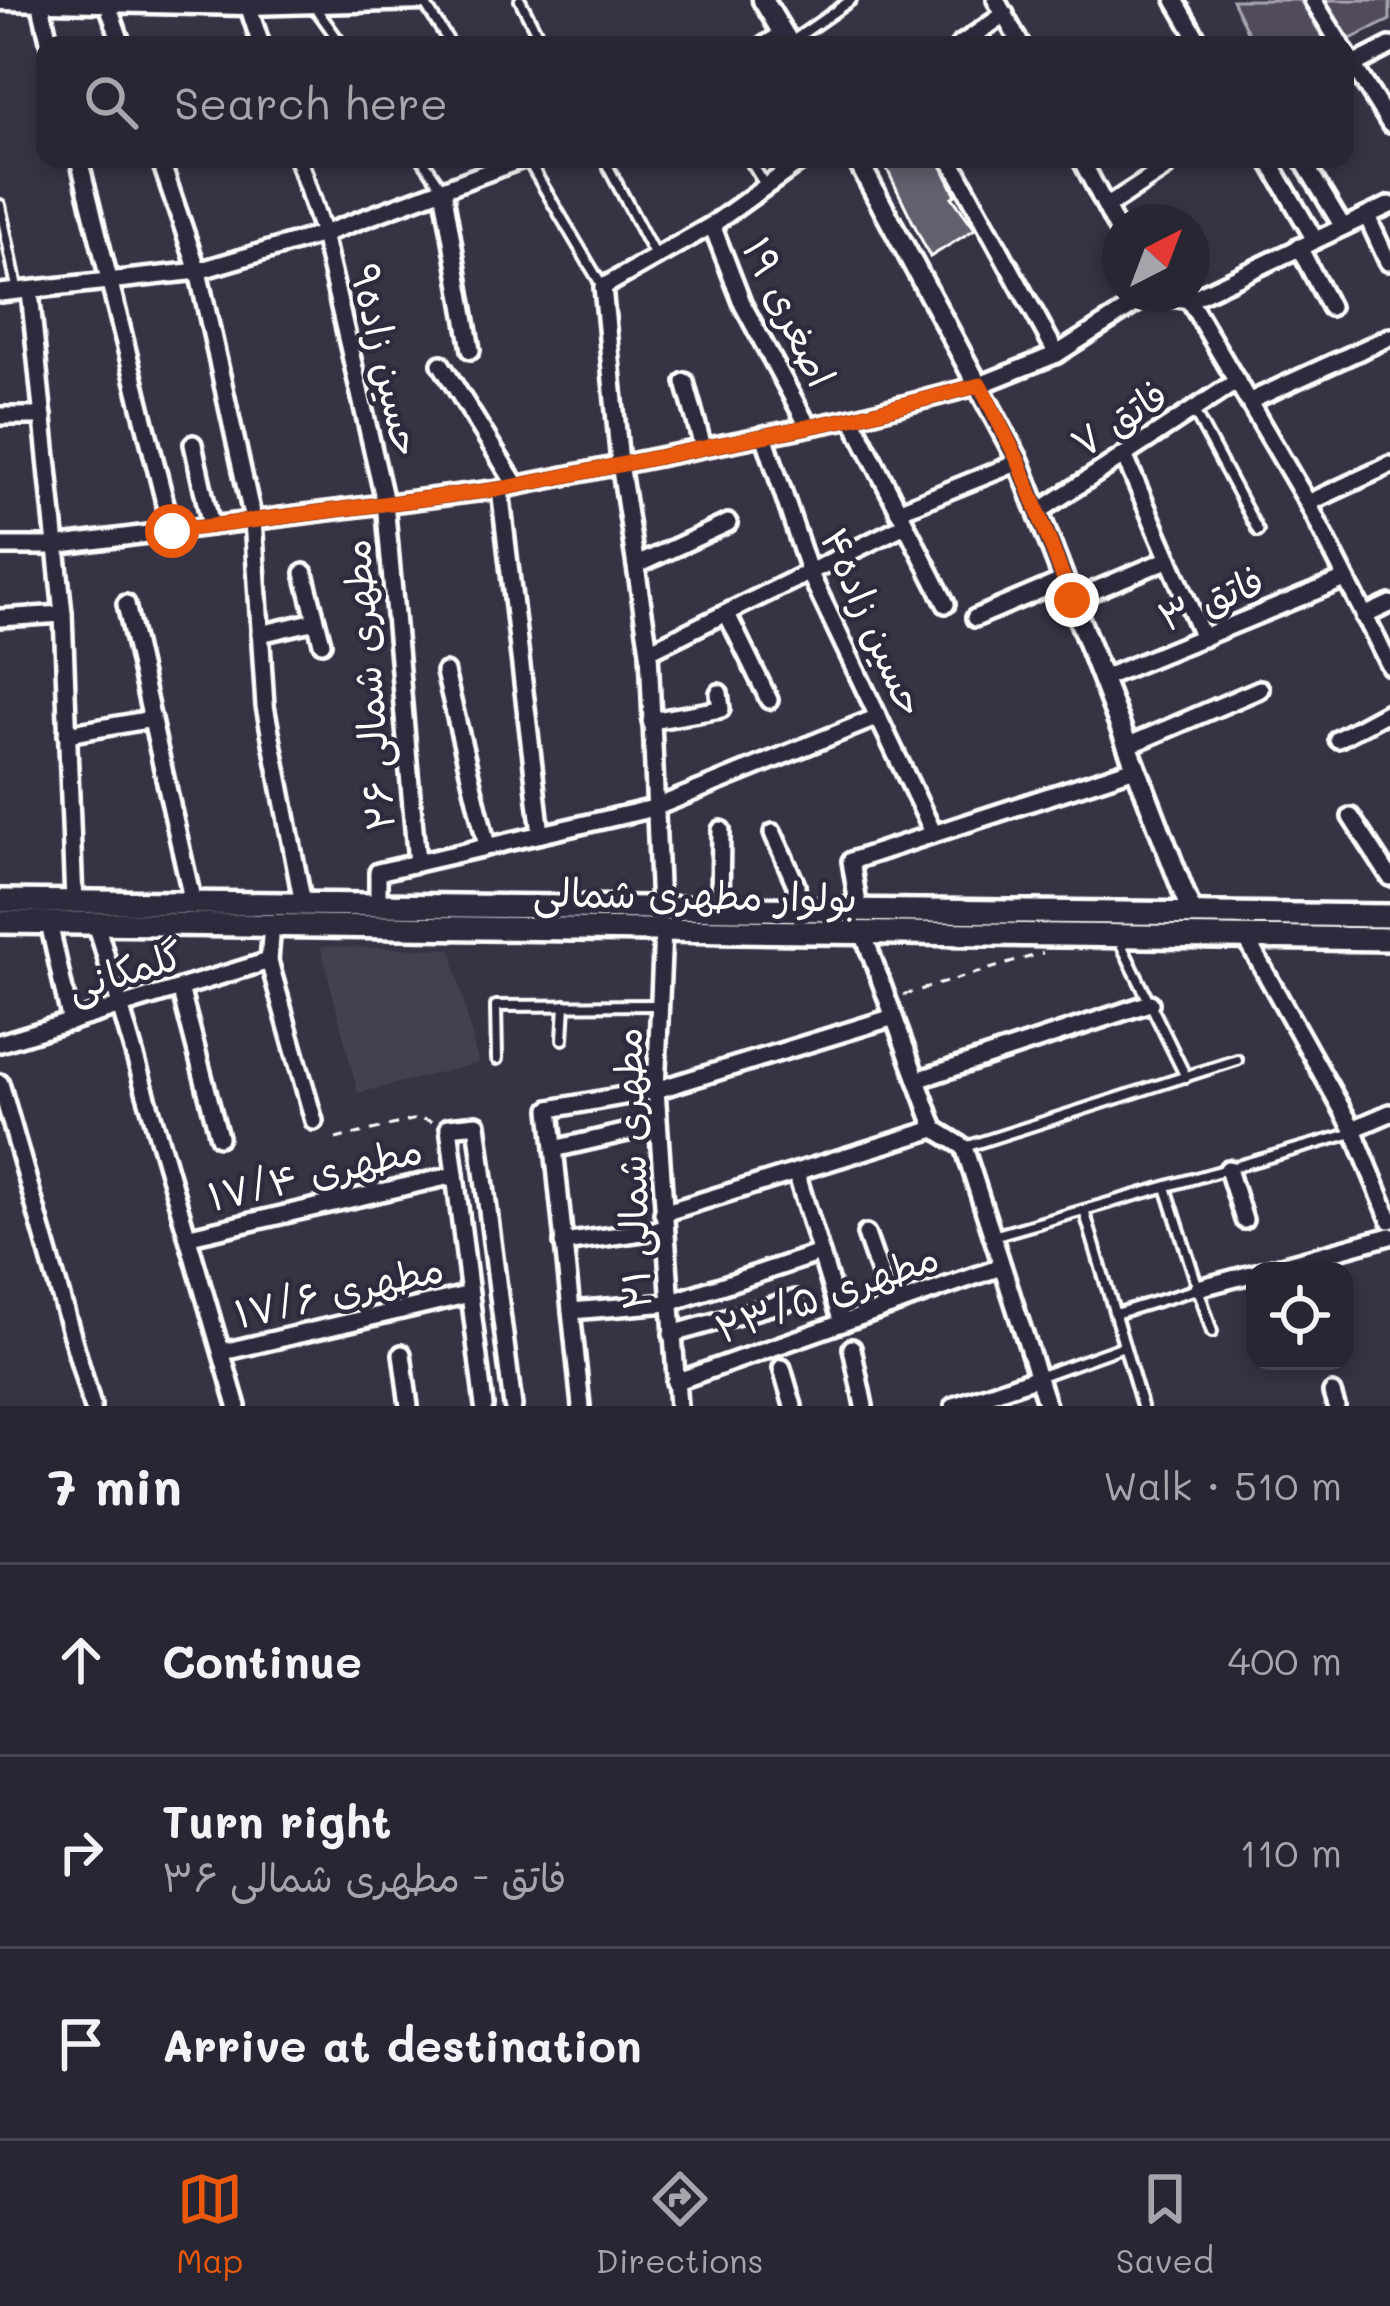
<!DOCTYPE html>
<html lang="en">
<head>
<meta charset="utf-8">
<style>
  :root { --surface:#292634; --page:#312e3c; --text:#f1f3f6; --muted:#a5a5ac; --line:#45434f; --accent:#ea580c }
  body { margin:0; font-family:Mali,"Playpen Sans Arabic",sans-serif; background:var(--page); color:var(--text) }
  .controls { position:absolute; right:36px; bottom:36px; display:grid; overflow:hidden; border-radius:24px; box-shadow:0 6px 18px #0003 }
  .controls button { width:108px; height:108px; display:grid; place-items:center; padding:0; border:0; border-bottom:3px solid var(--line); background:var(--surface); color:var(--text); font:60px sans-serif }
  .compass { position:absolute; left:1102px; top:204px; width:108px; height:108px; border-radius:50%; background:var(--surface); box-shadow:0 6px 18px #0003; rotate:42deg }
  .stop { position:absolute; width:36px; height:36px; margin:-27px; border:9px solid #ea580c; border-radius:50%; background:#fff }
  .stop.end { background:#ea580c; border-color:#fff; box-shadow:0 3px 12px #0008 }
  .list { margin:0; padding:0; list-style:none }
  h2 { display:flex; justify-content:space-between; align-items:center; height:156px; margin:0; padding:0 48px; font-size:51px }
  h2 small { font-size:39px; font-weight:400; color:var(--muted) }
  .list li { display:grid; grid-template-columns:78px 1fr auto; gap:36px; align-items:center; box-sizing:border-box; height:192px; padding:0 48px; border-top:3px solid var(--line) }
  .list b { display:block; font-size:45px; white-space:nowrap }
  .list p { margin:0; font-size:39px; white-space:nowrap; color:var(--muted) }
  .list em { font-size:39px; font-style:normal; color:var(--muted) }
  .icon { flex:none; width:66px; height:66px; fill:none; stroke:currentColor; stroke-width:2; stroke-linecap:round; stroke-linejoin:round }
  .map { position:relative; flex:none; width:1390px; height:1406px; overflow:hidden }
  .search { position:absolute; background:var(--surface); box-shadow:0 6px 18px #0003; left:36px; right:36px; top:36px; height:132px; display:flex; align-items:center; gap:30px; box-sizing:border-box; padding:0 42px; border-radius:24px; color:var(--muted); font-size:45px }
  .sheet { height:732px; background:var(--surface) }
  nav { display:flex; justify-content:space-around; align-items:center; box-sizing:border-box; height:168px; border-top:3px solid var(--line); background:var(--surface); font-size:33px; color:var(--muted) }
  nav a { display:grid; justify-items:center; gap:6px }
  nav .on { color:var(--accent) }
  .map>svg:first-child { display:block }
  .built { fill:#444051 }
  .green { fill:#514c5c; stroke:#a8a6ae; stroke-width:3 }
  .building { fill:#635f6d; stroke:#fff; stroke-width:3 }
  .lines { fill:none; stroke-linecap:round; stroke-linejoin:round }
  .service-casing { stroke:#fff; stroke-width:16 }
  .minor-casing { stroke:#fff; stroke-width:24 }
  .tertiary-casing { stroke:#fff; stroke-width:27 }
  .secondary-casing { stroke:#fff; stroke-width:30 }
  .path { stroke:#fff; stroke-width:3; stroke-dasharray:9 9; stroke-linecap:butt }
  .service { stroke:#2f2a3d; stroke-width:8 }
  .minor { stroke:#2f2a3d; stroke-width:15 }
  .tertiary { stroke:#2f2a3d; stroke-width:18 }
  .secondary { stroke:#2f2a3d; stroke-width:21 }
  .route { stroke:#ea580c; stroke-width:15 }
  .labels { text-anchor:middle; stroke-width:9; stroke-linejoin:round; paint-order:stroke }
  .street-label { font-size:39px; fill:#fff; stroke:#2f2a3d }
</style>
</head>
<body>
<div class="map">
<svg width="1390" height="1406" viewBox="0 0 1390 1406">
  <rect width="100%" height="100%" fill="#373345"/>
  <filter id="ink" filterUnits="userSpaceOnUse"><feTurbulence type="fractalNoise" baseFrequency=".00833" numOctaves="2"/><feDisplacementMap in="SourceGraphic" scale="24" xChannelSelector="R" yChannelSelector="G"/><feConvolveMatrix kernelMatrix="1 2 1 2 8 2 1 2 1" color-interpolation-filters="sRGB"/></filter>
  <g filter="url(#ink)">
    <!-- built -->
    <polygon class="built" points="321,947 451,949 478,1063 358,1093"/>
    <!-- green -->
    <g class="green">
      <polygon points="1232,0 1300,0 1327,45 1254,45"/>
      <polygon points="1320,0 1390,0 1390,20 1346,41"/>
    </g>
    <!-- building -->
    <polygon class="building" points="882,159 938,159 956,195 952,197 975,229 930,257"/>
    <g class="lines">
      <!-- service casing -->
      <g class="service-casing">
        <g id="service">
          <polyline points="520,0 543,45"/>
          <polyline points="423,1 451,45"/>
          <polyline points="314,6 342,45"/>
          <polyline points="798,37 851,0"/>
          <polyline points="680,44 681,45"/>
          <polyline points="422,159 442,188"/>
          <polyline points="527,159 602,286"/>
          <polyline points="604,159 655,256"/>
          <polyline points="749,159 765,185"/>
          <polyline points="0,205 18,292"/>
          <polyline points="1194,411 1258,531"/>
          <polyline points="1118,938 1186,1077"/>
          <polyline points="563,1039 565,1005"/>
          <polyline points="497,1059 496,1006 658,1005"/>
          <polyline points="965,1147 1237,1060"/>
          <polyline points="1166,1187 1212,1332"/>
          <polyline points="1084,1210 1142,1406"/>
          <polyline points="993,1236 1353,1133"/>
          <polyline points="1115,1314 1197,1289"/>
          <polyline points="1035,1378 1124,1346"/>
        </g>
      </g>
      <!-- minor casing -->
      <g class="minor-casing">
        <g id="minor">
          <polyline points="996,0 1021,45"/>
          <polyline points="1175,0 1201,45"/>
          <polyline points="1313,0 1341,45"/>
          <polyline points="40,1 50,45"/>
          <polyline points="107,2 122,45"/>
          <polyline points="248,5 261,45"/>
          <polyline points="765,45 783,34"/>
          <polyline points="960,45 1005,14"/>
          <polyline points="1345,52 1390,124"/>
          <polyline points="1353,65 1390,46"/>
          <polyline points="79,159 172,531"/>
          <polyline points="160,159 198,271 253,520 265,706 303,904"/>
          <polyline points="298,159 323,234 385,502 417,863"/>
          <polyline points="950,159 1057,354"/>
          <polyline points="1081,159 1120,234"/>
          <polyline points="1268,159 1315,240"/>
          <polyline points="1302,159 1343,227"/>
          <polyline points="443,189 471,350"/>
          <polyline points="1106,207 1164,169"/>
          <polyline points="1367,216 1388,262"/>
          <polyline points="712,225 743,305 808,426"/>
          <polyline points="1299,247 1330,307"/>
          <polyline points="30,292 63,614 74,902"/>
          <polyline points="0,293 198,271 323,234 523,159"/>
          <polyline points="1151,294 1189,300 1308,503 1390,666"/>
          <polyline points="1189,300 1390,205"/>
          <polyline points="441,364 516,485"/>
          <polyline points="685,382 703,447"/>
          <polyline points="1250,401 1390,337"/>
          <polyline points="0,416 43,416"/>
          <polyline points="852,418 946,604"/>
          <polyline points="764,435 810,574 933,832"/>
          <polyline points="193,444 211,526"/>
          <polyline points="1124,455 1203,638"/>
          <polyline points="500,489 541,834"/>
          <polyline points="1308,503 1390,465"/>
          <polyline points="898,511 1019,462"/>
          <polyline points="1038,512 1237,381"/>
          <polyline points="0,546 54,546 500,489 852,418 980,385 1057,354 1151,294"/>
          <polyline points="637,565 728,523"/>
          <polyline points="304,573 322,643"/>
          <polyline points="1072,600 1169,559"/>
          <polyline points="126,604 193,903"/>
          <polyline points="727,614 769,700"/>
          <polyline points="1364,616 1390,604"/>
          <polyline points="0,618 63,614"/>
          <polyline points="975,618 1064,580"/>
          <polyline points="260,634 316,621"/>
          <polyline points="649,651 905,525"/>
          <polyline points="445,672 487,846"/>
          <polyline points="1101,679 1345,579"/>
          <polyline points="651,721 721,709 719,693"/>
          <polyline points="67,734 152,719"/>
          <polyline points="1338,739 1390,711"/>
          <polyline points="1127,746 1260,689"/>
          <polyline points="1351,817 1390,877"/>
          <polyline points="773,833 796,885 797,909"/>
          <polyline points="378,905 378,872 654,808 878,717"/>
          <polyline points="660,908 649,651 620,463 603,287 712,225 804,159"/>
          <polyline points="720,909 721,830"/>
          <polyline points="859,910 851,861 1135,768"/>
          <polyline points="49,923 71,1022"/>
          <polyline points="96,923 237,1406"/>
          <polyline points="272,925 269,961 314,1121"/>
          <polyline points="663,930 656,1090 678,1406"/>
          <polyline points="863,933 935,1129 964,1147 1047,1406"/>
          <polyline points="1246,938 1353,1129 1390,1220"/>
          <polyline points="180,988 219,1137"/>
          <polyline points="0,1043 269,961"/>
          <polyline points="917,1080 1150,1003"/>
          <polyline points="0,1083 92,1406"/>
          <polyline points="1353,1129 1390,1113"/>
          <polyline points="554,1149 658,1125"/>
          <polyline points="1228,1169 1244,1220"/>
          <polyline points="796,1172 842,1323"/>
          <polyline points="663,1213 935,1129"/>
          <polyline points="866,1234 891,1306"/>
          <polyline points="190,1236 455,1175"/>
          <polyline points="563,1243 664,1229"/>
          <polyline points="1262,1271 1390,1236"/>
          <polyline points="1198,1288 1255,1273"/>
          <polyline points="571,1311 669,1303 820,1253"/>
          <polyline points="672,1334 796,1299"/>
          <polyline points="852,1348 864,1406"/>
          <polyline points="223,1352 470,1294"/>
          <polyline points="402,1354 409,1406"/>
          <polyline points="782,1368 793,1406"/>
          <polyline points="675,1382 1001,1267"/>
          <polyline points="1332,1393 1336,1406"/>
          <polyline points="484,1406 449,1127 477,1124 513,1406"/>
          <polyline points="581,1406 550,1109 656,1090 894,1017"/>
          <polyline points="954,1406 1035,1378"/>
        </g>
      </g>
      <!-- tertiary casing -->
      <g class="tertiary-casing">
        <g id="tertiary">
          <polyline points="0,0 248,5 423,0"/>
          <polyline points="763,0 790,45"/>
          <polyline points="857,159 1019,462 1192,914"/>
        </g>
      </g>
      <!-- secondary casing -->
      <g class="secondary-casing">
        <g id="secondary">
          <polyline points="0,901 1390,916"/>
          <polyline points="0,922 1390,939"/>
        </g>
      </g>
      <!-- path -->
      <g class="path">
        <polyline points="903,995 1043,953"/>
        <polyline points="336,1139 420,1118 436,1123"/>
      </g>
      <!-- service -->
      <use href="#service" class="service"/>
      <!-- minor -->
      <use href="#minor" class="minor"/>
      <!-- tertiary -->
      <use href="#tertiary" class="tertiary"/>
      <!-- secondary -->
      <use href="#secondary" class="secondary"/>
    </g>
  </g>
  <g class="lines" filter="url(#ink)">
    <!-- route -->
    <polyline class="route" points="172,531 500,489 852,418 980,385 1019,462 1072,600"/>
  </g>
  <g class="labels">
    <!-- street labels -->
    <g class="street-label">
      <text transform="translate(789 312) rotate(64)" y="14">اصغری ۱۹</text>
      <text transform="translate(386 360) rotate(77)" y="14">حسین زاده۹</text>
      <text transform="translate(1119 419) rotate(-33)" y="14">فاتق ۷</text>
      <text transform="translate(1211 599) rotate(-22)" y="14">فاتق ۳</text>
      <text transform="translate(873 622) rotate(66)" y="14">حسین زاده۴</text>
      <text transform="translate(368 685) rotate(-95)" y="14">مطهری شمالی ۲۶</text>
      <text transform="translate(695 895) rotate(1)" y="14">بولوار مطهری شمالی</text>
      <text transform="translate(125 971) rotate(-17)" y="14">گلمکانی</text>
      <text transform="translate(632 1169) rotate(-92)" y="14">مطهری شمالی ۲۱</text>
      <text transform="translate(315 1173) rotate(-13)" y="14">مطهری ۱۷/۴</text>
      <text transform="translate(339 1291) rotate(-13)" y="14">مطهری ۱۷/۶</text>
      <text transform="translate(827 1293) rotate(-19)" y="14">مطهری ۲۳/۵</text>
    </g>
  </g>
</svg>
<div class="controls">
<button><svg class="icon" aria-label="locate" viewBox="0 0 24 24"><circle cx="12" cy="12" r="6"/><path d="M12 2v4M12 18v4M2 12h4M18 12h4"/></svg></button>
</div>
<svg class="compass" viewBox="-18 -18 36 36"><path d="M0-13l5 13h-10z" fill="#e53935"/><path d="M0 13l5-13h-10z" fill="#a5a5ac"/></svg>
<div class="stop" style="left:172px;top:531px"></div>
<div class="stop end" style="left:1072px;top:600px"></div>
<div class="search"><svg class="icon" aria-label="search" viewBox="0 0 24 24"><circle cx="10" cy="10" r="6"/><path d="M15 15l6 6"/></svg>Search here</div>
</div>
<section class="sheet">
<h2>7 min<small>Walk · 510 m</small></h2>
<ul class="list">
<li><svg class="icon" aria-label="ahead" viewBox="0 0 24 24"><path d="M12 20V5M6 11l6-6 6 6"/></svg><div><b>Continue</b></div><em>400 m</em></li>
<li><svg class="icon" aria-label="right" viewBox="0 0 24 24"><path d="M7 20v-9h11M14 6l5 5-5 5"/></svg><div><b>Turn right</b><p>فاتق - مطهری شمالی ۳۶</p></div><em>110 m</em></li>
<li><svg class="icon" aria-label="arrive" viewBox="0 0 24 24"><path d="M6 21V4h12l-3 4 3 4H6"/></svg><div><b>Arrive at destination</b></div></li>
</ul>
</section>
<nav>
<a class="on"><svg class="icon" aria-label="map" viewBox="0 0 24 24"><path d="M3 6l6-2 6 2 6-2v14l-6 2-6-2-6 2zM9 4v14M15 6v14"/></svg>Map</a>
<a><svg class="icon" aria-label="directions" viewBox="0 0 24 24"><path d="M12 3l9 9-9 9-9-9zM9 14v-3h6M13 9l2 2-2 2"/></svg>Directions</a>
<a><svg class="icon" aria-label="saved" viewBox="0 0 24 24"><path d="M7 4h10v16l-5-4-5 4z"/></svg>Saved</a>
</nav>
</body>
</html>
